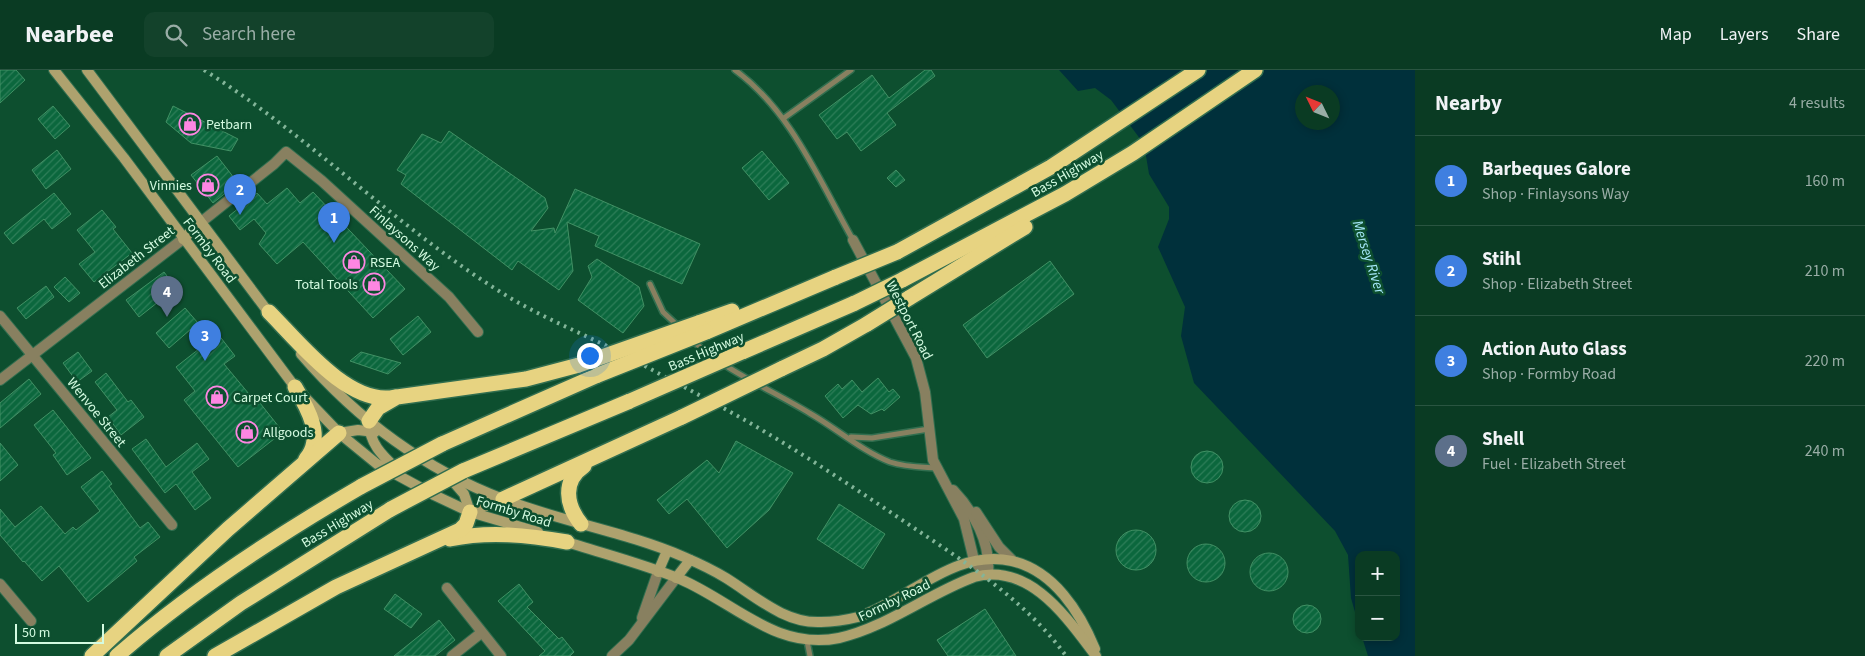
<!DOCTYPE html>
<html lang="en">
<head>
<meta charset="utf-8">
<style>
  :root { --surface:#0a3b23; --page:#13422b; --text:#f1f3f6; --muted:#99ada6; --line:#2a5541; --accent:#ea580c }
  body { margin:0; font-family:"Source Sans 3",sans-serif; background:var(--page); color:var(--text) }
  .controls { position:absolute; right:15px; bottom:15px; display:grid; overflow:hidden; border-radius:10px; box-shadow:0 2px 8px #0003 }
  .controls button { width:45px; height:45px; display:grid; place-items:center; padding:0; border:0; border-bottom:1px solid var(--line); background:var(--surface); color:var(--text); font:25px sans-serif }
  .compass { position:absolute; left:1295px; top:15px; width:45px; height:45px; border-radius:50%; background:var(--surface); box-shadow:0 2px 8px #0003; rotate:313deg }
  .scale { position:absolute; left:15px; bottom:12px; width:89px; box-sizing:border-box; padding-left:5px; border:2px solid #d4fbe1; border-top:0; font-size:14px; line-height:18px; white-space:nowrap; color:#d4fbe1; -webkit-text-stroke:4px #0d4f2f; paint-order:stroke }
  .you { position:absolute; left:589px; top:285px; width:18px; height:18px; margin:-12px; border:4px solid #fff; border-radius:50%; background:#1a73e8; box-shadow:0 0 0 8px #1a73e833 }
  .badge { display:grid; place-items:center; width:32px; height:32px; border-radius:50%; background:var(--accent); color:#fff; font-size:16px; font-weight:700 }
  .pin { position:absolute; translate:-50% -41px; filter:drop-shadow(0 1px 2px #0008) }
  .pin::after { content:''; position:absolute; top:26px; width:18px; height:15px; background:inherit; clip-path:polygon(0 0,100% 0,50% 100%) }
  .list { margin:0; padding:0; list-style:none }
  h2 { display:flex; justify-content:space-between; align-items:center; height:65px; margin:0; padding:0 20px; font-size:21px }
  h2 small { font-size:16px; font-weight:400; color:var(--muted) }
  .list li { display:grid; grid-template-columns:32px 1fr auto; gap:15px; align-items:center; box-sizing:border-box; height:90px; padding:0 20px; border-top:1px solid var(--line) }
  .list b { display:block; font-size:19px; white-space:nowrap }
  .list p { margin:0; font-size:16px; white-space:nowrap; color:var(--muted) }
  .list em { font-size:16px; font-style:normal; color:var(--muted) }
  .icon { flex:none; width:28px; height:28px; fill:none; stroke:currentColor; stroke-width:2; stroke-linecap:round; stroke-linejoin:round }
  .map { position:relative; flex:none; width:1415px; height:586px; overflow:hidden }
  header { display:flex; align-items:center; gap:30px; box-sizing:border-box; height:70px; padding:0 25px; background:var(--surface); border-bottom:1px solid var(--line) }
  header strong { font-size:24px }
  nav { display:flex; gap:28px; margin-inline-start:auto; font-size:18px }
  .search { width:350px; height:45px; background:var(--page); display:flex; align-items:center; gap:12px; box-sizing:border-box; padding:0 18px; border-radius:10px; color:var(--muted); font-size:19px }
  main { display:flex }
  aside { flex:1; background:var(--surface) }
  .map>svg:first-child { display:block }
  .water { fill:#00303b; fill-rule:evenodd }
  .building { fill:url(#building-hatch); stroke:#419164 }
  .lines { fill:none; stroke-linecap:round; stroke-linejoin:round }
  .lane-casing { stroke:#316e4f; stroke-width:8 }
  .street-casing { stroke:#316e4f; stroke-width:12 }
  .secondary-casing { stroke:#316e4f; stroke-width:12 }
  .highway-casing { stroke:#316e4f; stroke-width:18 }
  .lane { stroke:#888060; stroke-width:5 }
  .street { stroke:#888060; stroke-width:10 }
  .secondary { stroke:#aea26e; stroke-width:10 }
  .highway { stroke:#e7d381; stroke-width:15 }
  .rail { stroke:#83b599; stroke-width:4; stroke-dasharray:2.5 5; stroke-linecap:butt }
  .highway-bridge-casing { stroke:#316e4f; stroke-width:18; stroke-linecap:butt }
  .highway-bridge { stroke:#e7d381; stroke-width:15 }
  .labels { text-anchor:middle; stroke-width:5; stroke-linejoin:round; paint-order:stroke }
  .poi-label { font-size:14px; fill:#d4fbe1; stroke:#0d4f2f; text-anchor:start }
  .street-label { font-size:14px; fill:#d4fbe1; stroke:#0d4f2f }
  .water-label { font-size:15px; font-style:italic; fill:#a6e8fa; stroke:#0d4f2f }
</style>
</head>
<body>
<header>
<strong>Nearbee</strong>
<div class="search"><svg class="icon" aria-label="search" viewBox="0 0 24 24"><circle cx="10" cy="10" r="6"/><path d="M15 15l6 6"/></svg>Search here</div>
<nav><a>Map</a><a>Layers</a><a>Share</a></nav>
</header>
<main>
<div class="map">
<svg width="1415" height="586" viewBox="0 0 1415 586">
  <defs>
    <pattern id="building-hatch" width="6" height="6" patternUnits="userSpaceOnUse" patternTransform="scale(1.25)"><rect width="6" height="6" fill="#0b673d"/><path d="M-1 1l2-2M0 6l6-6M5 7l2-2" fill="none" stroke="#2e7e59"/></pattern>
  </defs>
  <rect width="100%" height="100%" fill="#0d4f2f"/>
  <!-- water -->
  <path class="water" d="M 1059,0 L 1415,0 L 1415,586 L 1368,586 L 1362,567 L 1396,567 L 1396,485 L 1359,485 L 1359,556 L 1351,528 L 1348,485 L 1335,461 L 1194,313 L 1181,266 L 1185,237 L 1158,177 L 1169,149 L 1169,137 L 1149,104 L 1144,74 L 1111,30 L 1095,18 L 1078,21 ZM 1302,22 L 1332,22 L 1332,52 L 1302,52 Z"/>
  <!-- building -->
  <g class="building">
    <polygon points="0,0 16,0 25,10 0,33"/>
    <polygon points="925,0 931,0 935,6 887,43 896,55 861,81 847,62 837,69 819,45 872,5 889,28"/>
    <polygon points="53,36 70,56 55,69 38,49"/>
    <polygon points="173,36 238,69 231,81 191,73 166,52"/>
    <polygon points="449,61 545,128 548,138 531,161 554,158 555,163 575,119 700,174 682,214 595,176 599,166 567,152 573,201 559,220 518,191 512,200 401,114 406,105 397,100 422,64 441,73"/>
    <polygon points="57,80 71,99 46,119 32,100"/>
    <polygon points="762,81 789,113 769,130 742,98"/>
    <polygon points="217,86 238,113 213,133 191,105"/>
    <polygon points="896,100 905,110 896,117 887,108"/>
    <polygon points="287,118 300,133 313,122 405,219 373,248 303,172 277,194 259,174 266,163 254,149 240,160 229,146 257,123 267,134"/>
    <polygon points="54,123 71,144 52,159 44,149 13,174 4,163"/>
    <polygon points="102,140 116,157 113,159 132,183 94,212 79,194 95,182 77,160"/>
    <polygon points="597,189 639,217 644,236 623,263 578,230 592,207 588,196"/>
    <polygon points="1050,191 1074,224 987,288 963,255"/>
    <polygon points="164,202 176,218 139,247 126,230"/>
    <polygon points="65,207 80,223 69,232 54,217"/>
    <polygon points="46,216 54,227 26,249 17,238"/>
    <polygon points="185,238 198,253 169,278 156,263"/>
    <polygon points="418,246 431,262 403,285 390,269"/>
    <polygon points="218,264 235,286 224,294 254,330 256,328 283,362 238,397 184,330 195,321 176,297"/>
    <polygon points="78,282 92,301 77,312 63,293"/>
    <polygon points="361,282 401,293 388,304 350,291"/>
    <polygon points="106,303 128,332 131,330 144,347 121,365 108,347 117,340 95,312"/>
    <polygon points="878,308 889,322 893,319 900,327 884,341 882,339 871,344 858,335 843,348 825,326 838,314 842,319 852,310 862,322"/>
    <polygon points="29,309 41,324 0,358 0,333"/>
    <polygon points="53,340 91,388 67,405 53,385 56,383 34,355"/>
    <polygon points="146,369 166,397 197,373 209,389 192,402 211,428 195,440 176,414 165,423 132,379"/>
    <polygon points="736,371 793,403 769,440 727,478 687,429 669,444 657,430 707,390 719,403"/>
    <polygon points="0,373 18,395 0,411"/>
    <circle cx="1207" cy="397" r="16"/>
    <polygon points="102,401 112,414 109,416 140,458 148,452 160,467 134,487 137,491 88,532 59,496 42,511 24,491 23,492 0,465 0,439 15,457 41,436 65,464 73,457 76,460 100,441 81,417"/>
    <circle cx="1245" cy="446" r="16"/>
    <polygon points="839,434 885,464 863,499 817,469"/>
    <circle cx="1136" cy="480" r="20"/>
    <circle cx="1206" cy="493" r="19"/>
    <circle cx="1269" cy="502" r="19"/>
    <polygon points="519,514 533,532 527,537 559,569 562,567 574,582 570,586 539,586 545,581 498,531"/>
    <polygon points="395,524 422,544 411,558 384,539"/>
    <circle cx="1307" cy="549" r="14"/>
    <polygon points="985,539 1016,586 948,586 937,570"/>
    <polygon points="439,550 455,570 435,586 394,586"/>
  </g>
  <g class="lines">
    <!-- lane casing -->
    <g class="lane-casing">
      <g id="lane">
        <path d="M 735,0 C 791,41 819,110 853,170"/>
        <polyline points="784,48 851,0"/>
        <polyline points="650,214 663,242 678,256"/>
        <path d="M 693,271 C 727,302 772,320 811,344 C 837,359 862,381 890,392 C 905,397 920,397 935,398"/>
        <polyline points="851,367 872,368 929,359"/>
        <polyline points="807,571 810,586"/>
      </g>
    </g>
    <!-- street casing -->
    <g class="street-casing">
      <g id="street">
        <polyline points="200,153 274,94 286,82 322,111 449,227 478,262"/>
        <polyline points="853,170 916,288 925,322 933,390 964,449 974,490 985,505"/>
        <polyline points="0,246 172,455"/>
        <polyline points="0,310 183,169"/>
        <path d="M 953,420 C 974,442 991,473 988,504"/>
        <polyline points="976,442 999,477 1013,491"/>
        <polyline points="0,514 31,551"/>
        <polyline points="447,518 501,586"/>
        <polyline points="642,548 658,502"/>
        <polyline points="452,586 481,563"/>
        <polyline points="612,586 629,570 676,508"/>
      </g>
    </g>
    <!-- secondary casing -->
    <g class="secondary-casing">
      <g id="secondary">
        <polyline points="54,0 124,88 295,317 339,363 377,394 434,425 470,442 538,462"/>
        <polyline points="87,0 272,247"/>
        <polyline points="183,169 200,153"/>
        <path d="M 301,284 C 356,348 424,399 503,429 C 562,452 626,462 684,487 C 698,493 713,500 726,508 C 755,526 785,554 821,552 C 834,552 846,550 858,547 C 909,530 954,478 1012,491 C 1054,501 1080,542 1095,579"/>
        <path d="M 369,351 C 369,375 384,387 400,402"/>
        <polyline points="339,363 358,360 375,362"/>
        <polyline points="451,409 464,424 470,442"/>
        <polyline points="470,442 503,429"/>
        <path d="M 561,470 C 600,483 641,493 680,509 C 734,532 776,581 839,568 C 887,557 928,524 974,507 C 1030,492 1067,548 1096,586"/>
        <polyline points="658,502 667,481"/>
        <polyline points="676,508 690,490"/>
      </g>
    </g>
    <!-- highway casing -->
    <g class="highway-casing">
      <g id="highway">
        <polyline points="897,182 1051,97 1198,0"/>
        <polyline points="902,210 1065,124 1133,83 1255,0"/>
        <polyline points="909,228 1025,157"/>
        <path d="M 269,242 C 298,271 349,337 395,327"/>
        <polyline points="698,253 732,241"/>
        <polyline points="706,262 836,207"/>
        <polyline points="742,282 855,233"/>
        <polyline points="781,299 823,279 867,254"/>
        <path d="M 295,317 C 307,337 325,367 306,389"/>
        <polyline points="369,351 378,338 397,327 526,309 579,295"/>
        <polyline points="442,374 598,305"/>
        <polyline points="463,401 630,331"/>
        <polyline points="503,429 682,347"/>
        <path d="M 581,454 C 566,435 562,411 584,396"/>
        <path d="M 450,469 C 489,461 528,465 567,472"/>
        <polyline points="92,586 228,459 339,363"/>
        <path d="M 117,586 C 191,521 276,466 362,416"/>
        <polyline points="167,586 241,533 391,439"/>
        <polyline points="215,586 336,517 460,460 466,454 470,442"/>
      </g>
    </g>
    <!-- lane -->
    <use href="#lane" class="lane"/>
    <!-- street -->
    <use href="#street" class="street"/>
    <!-- secondary -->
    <use href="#secondary" class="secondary"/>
    <!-- highway -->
    <use href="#highway" class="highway"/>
    <!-- rail -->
    <path class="rail" d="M 204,0 C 311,67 399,160 507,226 C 545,249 586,265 625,285 C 650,299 675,312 699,325 C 774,364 844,411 914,458 C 968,494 1028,533 1066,586"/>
    <!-- highway-bridge casing -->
    <g class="highway-bridge-casing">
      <g id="highway-bridge">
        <polyline points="836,207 897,182"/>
        <polyline points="855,233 902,210"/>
        <polyline points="867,254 909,228"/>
        <polyline points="579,295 698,253"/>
        <polyline points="598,305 706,262"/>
        <polyline points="630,331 742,282"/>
        <polyline points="682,347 781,299"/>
        <polyline points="362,416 442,374"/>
        <polyline points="391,439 463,401"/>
      </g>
    </g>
    <!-- highway-bridge -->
    <use href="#highway-bridge" class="highway-bridge"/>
  </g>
  <!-- icons -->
  <defs>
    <g id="shop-ring" transform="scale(1.125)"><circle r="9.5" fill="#0d4f2f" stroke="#fd86e2" stroke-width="1.5"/><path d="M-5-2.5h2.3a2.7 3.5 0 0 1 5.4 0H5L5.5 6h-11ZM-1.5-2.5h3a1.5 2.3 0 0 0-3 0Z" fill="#fd86e2"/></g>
  </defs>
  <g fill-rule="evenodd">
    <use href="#shop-ring" x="190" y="54"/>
    <use href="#shop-ring" x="208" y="115"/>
    <use href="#shop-ring" x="354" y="192"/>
    <use href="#shop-ring" x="374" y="214"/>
    <use href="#shop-ring" x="217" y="327"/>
    <use href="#shop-ring" x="247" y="362"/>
  </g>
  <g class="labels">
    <!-- poi labels -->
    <g class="poi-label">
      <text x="206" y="59">Petbarn</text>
      <text x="192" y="120" text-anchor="end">Vinnies</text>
      <text x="370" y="197">RSEA</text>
      <text x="358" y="219" text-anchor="end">Total Tools</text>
      <text x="233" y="332">Carpet Court</text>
      <text x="263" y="367">Allgoods</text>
    </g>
    <!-- street labels -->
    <g class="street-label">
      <text transform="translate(1067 103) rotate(-30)" y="5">Bass Highway</text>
      <text transform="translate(405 168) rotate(42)" y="5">Finlaysons Way</text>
      <text transform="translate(210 180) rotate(53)" y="5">Formby Road</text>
      <text transform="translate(136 187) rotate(-38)" y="5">Elizabeth Street</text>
      <text transform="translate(910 250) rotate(63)" y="5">Westport Road</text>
      <text transform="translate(706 281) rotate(-23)" y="5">Bass Highway</text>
      <text transform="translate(97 342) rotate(51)" y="5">Wenvoe Street</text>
      <text transform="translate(514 441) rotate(17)" y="5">Formby Road</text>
      <text transform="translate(337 453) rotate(-31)" y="5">Bass Highway</text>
      <text transform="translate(894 530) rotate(-26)" y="5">Formby Road</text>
    </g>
    <!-- water labels -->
    <g class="water-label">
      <text transform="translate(1369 187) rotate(72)" y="5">Mersey River</text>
    </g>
  </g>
</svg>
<div class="controls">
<button>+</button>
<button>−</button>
</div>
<svg class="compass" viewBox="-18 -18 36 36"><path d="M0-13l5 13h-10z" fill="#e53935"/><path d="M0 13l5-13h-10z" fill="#99ada6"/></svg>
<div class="scale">50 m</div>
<div class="you"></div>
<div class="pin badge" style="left:334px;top:173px;background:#3f7fe0">1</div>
<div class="pin badge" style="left:240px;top:145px;background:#3f7fe0">2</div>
<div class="pin badge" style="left:205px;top:291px;background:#3f7fe0">3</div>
<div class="pin badge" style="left:167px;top:247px;background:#5c6f8a">4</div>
</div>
<aside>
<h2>Nearby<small>4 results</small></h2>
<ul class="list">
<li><span class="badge" style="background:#3f7fe0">1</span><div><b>Barbeques Galore</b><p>Shop · Finlaysons Way</p></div><em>160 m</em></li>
<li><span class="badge" style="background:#3f7fe0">2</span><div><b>Stihl</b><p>Shop · Elizabeth Street</p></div><em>210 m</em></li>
<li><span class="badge" style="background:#3f7fe0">3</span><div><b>Action Auto Glass</b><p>Shop · Formby Road</p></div><em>220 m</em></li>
<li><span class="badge" style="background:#5c6f8a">4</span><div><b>Shell</b><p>Fuel · Elizabeth Street</p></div><em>240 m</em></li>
</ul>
</aside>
</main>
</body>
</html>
